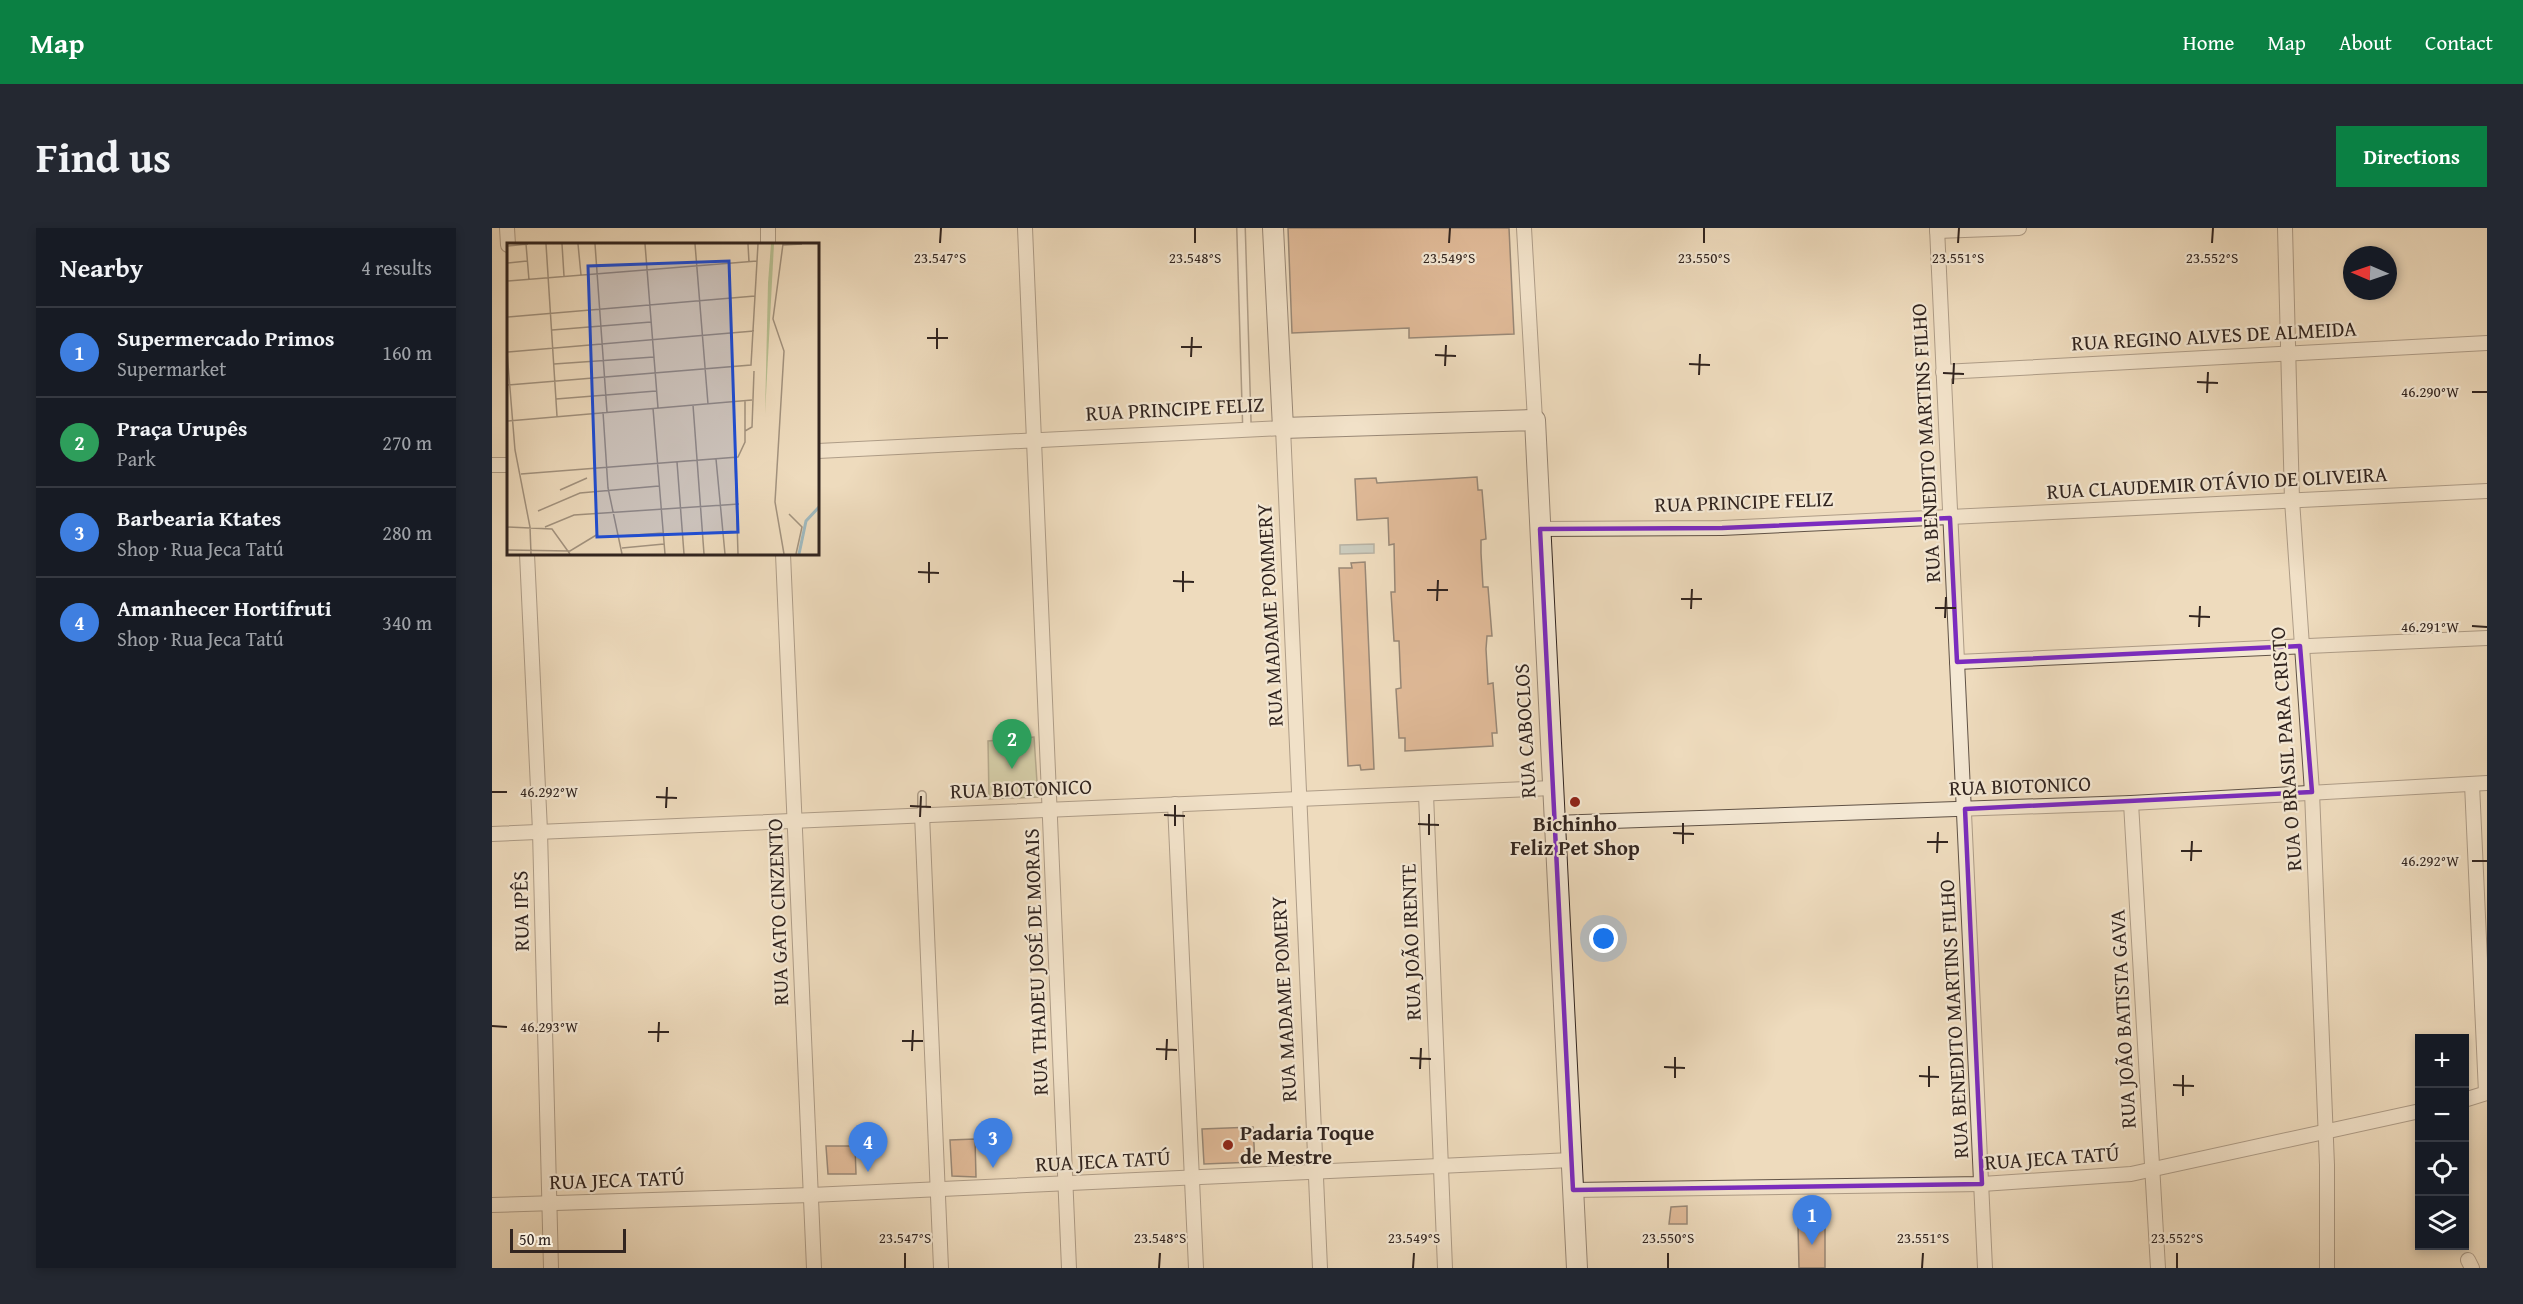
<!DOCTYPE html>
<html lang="en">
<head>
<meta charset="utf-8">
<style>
  :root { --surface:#171b24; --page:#242831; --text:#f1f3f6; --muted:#9ea1a6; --line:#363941; --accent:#0b8043 }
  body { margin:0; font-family:"Gentium Book Plus",serif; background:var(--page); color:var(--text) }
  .controls { position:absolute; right:18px; bottom:18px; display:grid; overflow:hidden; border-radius:0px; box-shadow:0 3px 9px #0003 }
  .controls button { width:54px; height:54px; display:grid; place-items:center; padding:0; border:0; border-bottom:2px solid var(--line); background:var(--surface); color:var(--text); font:30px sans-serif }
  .compass { position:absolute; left:1851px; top:18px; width:54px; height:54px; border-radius:50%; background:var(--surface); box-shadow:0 3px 9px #0003; rotate:272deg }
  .scale { position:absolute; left:18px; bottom:15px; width:116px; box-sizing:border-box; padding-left:6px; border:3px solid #31241f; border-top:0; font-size:16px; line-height:21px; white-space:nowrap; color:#31241f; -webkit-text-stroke:4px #f4e8d4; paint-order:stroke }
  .you { position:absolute; left:1112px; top:711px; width:21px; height:21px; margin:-15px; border:4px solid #fff; border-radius:50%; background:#1a73e8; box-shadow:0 0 0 9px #1a73e833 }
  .badge { display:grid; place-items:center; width:39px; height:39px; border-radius:50%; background:var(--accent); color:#fff; font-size:20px; font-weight:700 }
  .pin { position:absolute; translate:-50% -50px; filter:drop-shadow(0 2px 3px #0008) }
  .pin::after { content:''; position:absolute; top:32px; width:21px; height:18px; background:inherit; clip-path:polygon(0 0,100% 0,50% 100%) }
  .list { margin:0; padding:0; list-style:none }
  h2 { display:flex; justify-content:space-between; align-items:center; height:78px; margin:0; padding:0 24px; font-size:26px }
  h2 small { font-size:20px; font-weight:400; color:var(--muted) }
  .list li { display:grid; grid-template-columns:39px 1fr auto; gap:18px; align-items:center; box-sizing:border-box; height:90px; padding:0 24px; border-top:2px solid var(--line) }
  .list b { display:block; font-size:22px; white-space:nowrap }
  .list p { margin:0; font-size:20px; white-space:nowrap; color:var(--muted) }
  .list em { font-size:20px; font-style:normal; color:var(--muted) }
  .icon { flex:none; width:33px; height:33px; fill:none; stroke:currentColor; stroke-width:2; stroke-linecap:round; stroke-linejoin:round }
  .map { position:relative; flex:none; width:1995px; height:1040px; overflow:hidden; border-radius:0px }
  header { display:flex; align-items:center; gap:36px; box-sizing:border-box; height:84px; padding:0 30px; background:var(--accent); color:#fff }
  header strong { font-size:28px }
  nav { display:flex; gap:33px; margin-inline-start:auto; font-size:21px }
  .intro { display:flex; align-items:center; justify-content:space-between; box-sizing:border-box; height:144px; padding:0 36px }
  h1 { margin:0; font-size:42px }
  .button { padding:15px 27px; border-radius:0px; background:var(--accent); color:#fff; font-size:21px; font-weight:700 }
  main { display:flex; gap:36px; padding:0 36px }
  aside { flex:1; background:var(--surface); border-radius:0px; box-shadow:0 3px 9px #0003 }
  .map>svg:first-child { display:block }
  .green { fill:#b8c092; stroke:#747258; stroke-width:1.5 }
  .water { fill:#9fb8bd; stroke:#737d7e; stroke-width:1.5 }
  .building { fill:#cf936c; stroke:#31241f; stroke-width:1.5 }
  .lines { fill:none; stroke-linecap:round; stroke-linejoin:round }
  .lane-casing { stroke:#605246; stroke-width:10 }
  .street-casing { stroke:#605246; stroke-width:16 }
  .secondary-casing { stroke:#31241f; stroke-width:22 }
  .lane { stroke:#f4e8d4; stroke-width:7 }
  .street { stroke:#f4e8d4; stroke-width:14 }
  .secondary { stroke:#f4e8d4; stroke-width:20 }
  .marked { fill:none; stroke:#7b2cbf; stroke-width:4.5; stroke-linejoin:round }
  .ticks { fill:none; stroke:#31241f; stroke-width:2 }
  .poi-dot { fill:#8f2418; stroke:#f4e8d4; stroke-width:2 }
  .labels { text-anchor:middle; stroke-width:4.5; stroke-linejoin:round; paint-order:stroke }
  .street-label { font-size:21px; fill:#31241f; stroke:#f4e8d4 }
  .poi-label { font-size:21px; font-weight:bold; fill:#31241f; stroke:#f4e8d4 }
  .inset-river { fill:none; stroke:#9fb8bd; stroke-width:3 }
  .inset-road { fill:none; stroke:#a2927e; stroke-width:1.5 }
  .view { fill:#1d4ed8; fill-opacity:0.15; stroke:#1d4ed8; stroke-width:3 }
  .inset-edge { fill:none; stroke:#31241f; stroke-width:3 }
  .ticks-label { font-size:15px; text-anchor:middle; fill:#31241f; stroke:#f4e8d4; stroke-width:4.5; stroke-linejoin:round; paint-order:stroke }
</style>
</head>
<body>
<header>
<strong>Map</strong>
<nav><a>Home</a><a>Map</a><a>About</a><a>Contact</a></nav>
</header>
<div class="intro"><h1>Find us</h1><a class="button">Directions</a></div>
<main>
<aside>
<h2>Nearby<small>4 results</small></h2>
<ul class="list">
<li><span class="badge" style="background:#3f7fe0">1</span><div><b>Supermercado Primos</b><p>Supermarket</p></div><em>160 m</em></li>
<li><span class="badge" style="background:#2e9e5b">2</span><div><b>Praça Urupês</b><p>Park</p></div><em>270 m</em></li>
<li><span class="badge" style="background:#3f7fe0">3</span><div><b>Barbearia Ktates</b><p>Shop · Rua Jeca Tatú</p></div><em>280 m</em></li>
<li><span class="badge" style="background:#3f7fe0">4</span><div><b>Amanhecer Hortifruti</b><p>Shop · Rua Jeca Tatú</p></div><em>340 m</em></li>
</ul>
</aside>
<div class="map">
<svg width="1995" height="1040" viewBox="0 0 1995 1040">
  <rect width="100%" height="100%" fill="#eedbbd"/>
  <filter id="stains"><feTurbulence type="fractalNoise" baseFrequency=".00333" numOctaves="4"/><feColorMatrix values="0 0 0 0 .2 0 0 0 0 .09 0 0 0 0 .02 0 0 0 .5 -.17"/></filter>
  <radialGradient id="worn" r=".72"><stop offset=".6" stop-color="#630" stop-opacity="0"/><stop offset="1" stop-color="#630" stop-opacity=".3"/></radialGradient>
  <!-- green -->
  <polygon class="green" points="542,509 546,569 497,571 496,513"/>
  <!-- water -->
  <polygon class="water" points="882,316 882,325 848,326 848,317"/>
  <!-- building -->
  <g class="building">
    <polygon points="796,0 1017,0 1022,106 917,110 917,100 800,105"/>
    <polygon points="985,249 986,262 990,262 993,298 994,311 989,312 989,325 991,359 996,359 1000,408 995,408 994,421 996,456 1001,455 1005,505 1000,505 1001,518 913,523 913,510 907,510 904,461 909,460 907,413 902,413 899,364 903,364 902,316 897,317 896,290 865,292 863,251 884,250 885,255"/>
    <polygon points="873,334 882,541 869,542 868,537 856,538 847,340 860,340 859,335"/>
    <polygon points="761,899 763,934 712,936 710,901"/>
    <polygon points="483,911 484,949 460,948 458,912"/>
    <polygon points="334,918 363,918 364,946 336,946"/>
    <polygon points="1195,978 1195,996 1177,996 1179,979"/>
    <polygon points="1333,996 1333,1040 1307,1040 1306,997"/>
  </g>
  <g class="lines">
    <!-- lane casing -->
    <g class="lane-casing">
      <g id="lane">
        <polyline points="749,0 755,201"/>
        <polyline points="430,586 430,567"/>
      </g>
    </g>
    <!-- street casing -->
    <g class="street-casing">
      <g id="street">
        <polyline points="15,0 16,17"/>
        <polyline points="276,0 276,16"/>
        <polyline points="533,0 577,1040"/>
        <polyline points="1032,0 1043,192"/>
        <polyline points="1445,0 1493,1040"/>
        <polyline points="1793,0 1800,272 1820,564 1835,937 1835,1040"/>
        <polyline points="1445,3 1527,0"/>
        <polyline points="1451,144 1995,115"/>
        <polyline points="326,223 791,200 828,1040"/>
        <polyline points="0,237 16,237"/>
        <polyline points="1048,301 1230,300 1995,263"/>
        <polyline points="35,326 48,603 59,1040"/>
        <polyline points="291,326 322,1040"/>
        <polyline points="1465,434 1995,410"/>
        <polyline points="1980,556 1994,865"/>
        <polyline points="934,566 953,1040"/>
        <polyline points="1639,575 1666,1040"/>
        <polyline points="683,576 704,1040"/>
        <polyline points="430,586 449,1040"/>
        <polyline points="1061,595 1639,575 1995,555"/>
        <polyline points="0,606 1060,560"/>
        <polyline points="1972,872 1995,865"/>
        <polyline points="1081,962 1490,956 1639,946 1928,883"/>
        <polyline points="0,977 319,967 1079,932"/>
        <polyline points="1976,1032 1980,1040"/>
      </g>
    </g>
    <!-- secondary casing -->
    <g class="secondary-casing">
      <polyline id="secondary" points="781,0 791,200 1043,192 1085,1040"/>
    </g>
    <!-- lane -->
    <use href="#lane" class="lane"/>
    <!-- street -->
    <use href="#street" class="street"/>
    <!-- secondary -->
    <use href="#secondary" class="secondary"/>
  </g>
  <!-- marked area -->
  <path d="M0 0H1995V1040H0ZM 1458,290 L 1465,434 L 1808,418 L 1820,564 L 1473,581 L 1490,956 L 1081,962 L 1048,301 L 1230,300 Z" fill="#eedbbd" fill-opacity=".55" fill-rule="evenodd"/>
  <path class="marked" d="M 1458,290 L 1465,434 L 1808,418 L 1820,564 L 1473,581 L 1490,956 L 1081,962 L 1048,301 L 1230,300 Z"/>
  <!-- ticks -->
  <path class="ticks" d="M 448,15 L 449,0M 703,15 L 703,0M 957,15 L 958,0M 1212,15 L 1212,0M 1466,15 L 1467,0M 1720,15 L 1721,0M 435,110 L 456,110M 689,119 L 710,119M 445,121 L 445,100M 943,127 L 964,128M 699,129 L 700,109M 1197,136 L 1218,137M 953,138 L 954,117M 1451,145 L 1472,146M 1207,147 L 1208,126M 1705,154 L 1726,155M 1461,156 L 1462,135M 1980,164 L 1995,164M 1715,165 L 1716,144M 426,344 L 447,345M 681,353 L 702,354M 437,355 L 437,334M 935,362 L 956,362M 691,364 L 691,343M 1189,371 L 1210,371M 945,373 L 946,352M 1443,380 L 1464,380M 1199,381 L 1200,361M 1697,388 L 1718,389M 1453,390 L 1454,369M 1980,398 L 1995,399M 1707,399 L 1708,378M 0,564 L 15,564M 164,569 L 185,570M 418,578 L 439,579M 174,580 L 175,559M 672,587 L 693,588M 428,589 L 429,568M 926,596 L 947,597M 683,598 L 683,577M 1181,605 L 1202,606M 937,607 L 937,586M 1435,614 L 1456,614M 1191,616 L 1191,595M 1689,623 L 1710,623M 1445,625 L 1446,604M 1699,633 L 1700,613M 1980,633 L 1995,633M 0,798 L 15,799M 156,804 L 177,804M 410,813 L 431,813M 166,814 L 167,794M 664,821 L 685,822M 420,823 L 421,802M 918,830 L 939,831M 674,832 L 675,811M 1172,839 L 1193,840M 928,841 L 929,820M 1427,848 L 1447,849M 1183,850 L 1183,829M 1681,857 L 1702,858M 1437,859 L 1437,838M 1691,868 L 1691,847M 413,1040 L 413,1025M 667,1040 L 668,1025M 921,1040 L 922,1025M 1176,1040 L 1176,1025M 1430,1040 L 1431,1025M 1685,1040 L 1685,1025"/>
  <!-- markers -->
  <g class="poi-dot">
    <circle cx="1083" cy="574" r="6"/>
    <circle cx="736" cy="917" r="6"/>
  </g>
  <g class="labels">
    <!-- street labels -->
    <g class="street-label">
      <text transform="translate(1722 108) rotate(-3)" y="7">RUA REGINO ALVES DE ALMEIDA</text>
      <text transform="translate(683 181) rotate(-3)" y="7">RUA PRINCIPE FELIZ</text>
      <text transform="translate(1434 215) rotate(-93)" y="7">RUA BENEDITO MARTINS FILHO</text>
      <text transform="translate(1725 255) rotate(-3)" y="7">RUA CLAUDEMIR OTÁVIO DE OLIVEIRA</text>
      <text transform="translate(1252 274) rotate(-2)" y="7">RUA PRINCIPE FELIZ</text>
      <text transform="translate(778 387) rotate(-93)" y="7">RUA MADAME POMMERY</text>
      <text transform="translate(1033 503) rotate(-93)" y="7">RUA CABOCLOS</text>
      <text transform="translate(1794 521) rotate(-94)" y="7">RUA O BRASIL PARA CRISTO</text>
      <text transform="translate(1528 558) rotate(-2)" y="7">RUA BIOTONICO</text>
      <text transform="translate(529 561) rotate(-2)" y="7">RUA BIOTONICO</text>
      <text transform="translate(29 683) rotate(-91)" y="7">RUA IPÊS</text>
      <text transform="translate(286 684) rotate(-92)" y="7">RUA GATO CINZENTO</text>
      <text transform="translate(919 714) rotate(-92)" y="7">RUA JOÃO IRENTE</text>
      <text transform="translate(544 734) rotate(-92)" y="7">RUA THADEU JOSÉ DE MORAIS</text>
      <text transform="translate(792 771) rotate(-93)" y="7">RUA MADAME POMERY</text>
      <text transform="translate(1462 791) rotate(-93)" y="7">RUA BENEDITO MARTINS FILHO</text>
      <text transform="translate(1631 791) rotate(-93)" y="7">RUA JOÃO BATISTA GAVA</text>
      <text transform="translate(1560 930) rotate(-4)" y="7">RUA JECA TATÚ</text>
      <text transform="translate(611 933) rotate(-3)" y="7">RUA JECA TATÚ</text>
      <text transform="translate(125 952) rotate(-2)" y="7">RUA JECA TATÚ</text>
    </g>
    <!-- poi labels -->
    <g class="poi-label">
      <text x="1083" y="603">Bichinho<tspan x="1083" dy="24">Feliz Pet Shop</tspan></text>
      <text x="748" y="912" text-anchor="start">Padaria Toque<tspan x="748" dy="24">de Mestre</tspan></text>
    </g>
  </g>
  <!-- overview -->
  <g transform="translate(15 15)">
    <rect width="312" height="312" fill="#eedbbd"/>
    <path d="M 264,1 L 267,1 L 258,171 L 261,40 Z" fill="#b8c092"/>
    <path class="inset-river" d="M 292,311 L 299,278 L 312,264"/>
    <path class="inset-road" d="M 19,1 L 22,37M 39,1 L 50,173M 55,1 L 57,33M 71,1 L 74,32M 88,1 L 100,169M 138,1 L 151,165M 188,1 L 201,161M 241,1 L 242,19M 276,1 L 266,76 L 277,108 L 268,259 L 277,311M 276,2 L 295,1M 0,3 L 21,1M 0,20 L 20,18M 0,38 L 250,18M 0,74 L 248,53M 45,87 L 144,79M 0,109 L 247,88M 0,109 L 8,207 L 23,284 L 24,311M 47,121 L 147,114M 0,142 L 244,122 L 251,1M 49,156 L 149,148M 186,162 L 197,311M 146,165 L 158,311M 96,169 L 101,245 L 115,311M 0,178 L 245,157M 238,188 L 245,184 L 247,128M 228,214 L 231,311M 209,216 L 218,311M 170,219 L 177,311M 14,231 L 231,214 L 238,199 L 238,157M 53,247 L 80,235M 31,268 L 73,250 L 152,243M 282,271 L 295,284 L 289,311M 0,284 L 45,286 L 63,311M 38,284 L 67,272 L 232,261M 114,293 L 156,290M 115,305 L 157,301M 0,307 L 63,308 L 91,291"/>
    <path class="view" d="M 222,18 L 231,289 L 90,294 L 81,23 Z"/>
    <rect width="312" height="312" class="inset-edge"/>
  </g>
  <g class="ticks-label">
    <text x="448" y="35">23.547°S</text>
    <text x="703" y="35">23.548°S</text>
    <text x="957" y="35">23.549°S</text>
    <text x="1212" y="35">23.550°S</text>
    <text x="1466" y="35">23.551°S</text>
    <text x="1720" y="35">23.552°S</text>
    <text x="1938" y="169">46.290°W</text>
    <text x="1938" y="404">46.291°W</text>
    <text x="57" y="569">46.292°W</text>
    <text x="1938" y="638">46.292°W</text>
    <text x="57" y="804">46.293°W</text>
    <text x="413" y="1015">23.547°S</text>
    <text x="668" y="1015">23.548°S</text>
    <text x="922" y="1015">23.549°S</text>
    <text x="1176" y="1015">23.550°S</text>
    <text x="1431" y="1015">23.551°S</text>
    <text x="1685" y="1015">23.552°S</text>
  </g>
  <rect width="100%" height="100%" filter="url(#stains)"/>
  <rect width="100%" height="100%" fill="url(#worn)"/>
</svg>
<div class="controls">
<button>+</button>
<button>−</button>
<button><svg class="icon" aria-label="locate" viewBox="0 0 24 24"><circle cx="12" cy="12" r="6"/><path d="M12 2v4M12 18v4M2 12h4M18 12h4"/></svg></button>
<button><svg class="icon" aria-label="layers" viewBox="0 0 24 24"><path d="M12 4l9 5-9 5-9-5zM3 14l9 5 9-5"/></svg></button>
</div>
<svg class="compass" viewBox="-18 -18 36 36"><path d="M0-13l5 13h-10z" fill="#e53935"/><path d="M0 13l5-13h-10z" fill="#9ea1a6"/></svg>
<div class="scale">50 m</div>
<div class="you"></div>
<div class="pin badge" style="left:1320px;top:1017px;background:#3f7fe0">1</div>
<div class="pin badge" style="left:520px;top:541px;background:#2e9e5b">2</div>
<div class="pin badge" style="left:501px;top:940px;background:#3f7fe0">3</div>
<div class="pin badge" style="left:376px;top:944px;background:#3f7fe0">4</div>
</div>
</main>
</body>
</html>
